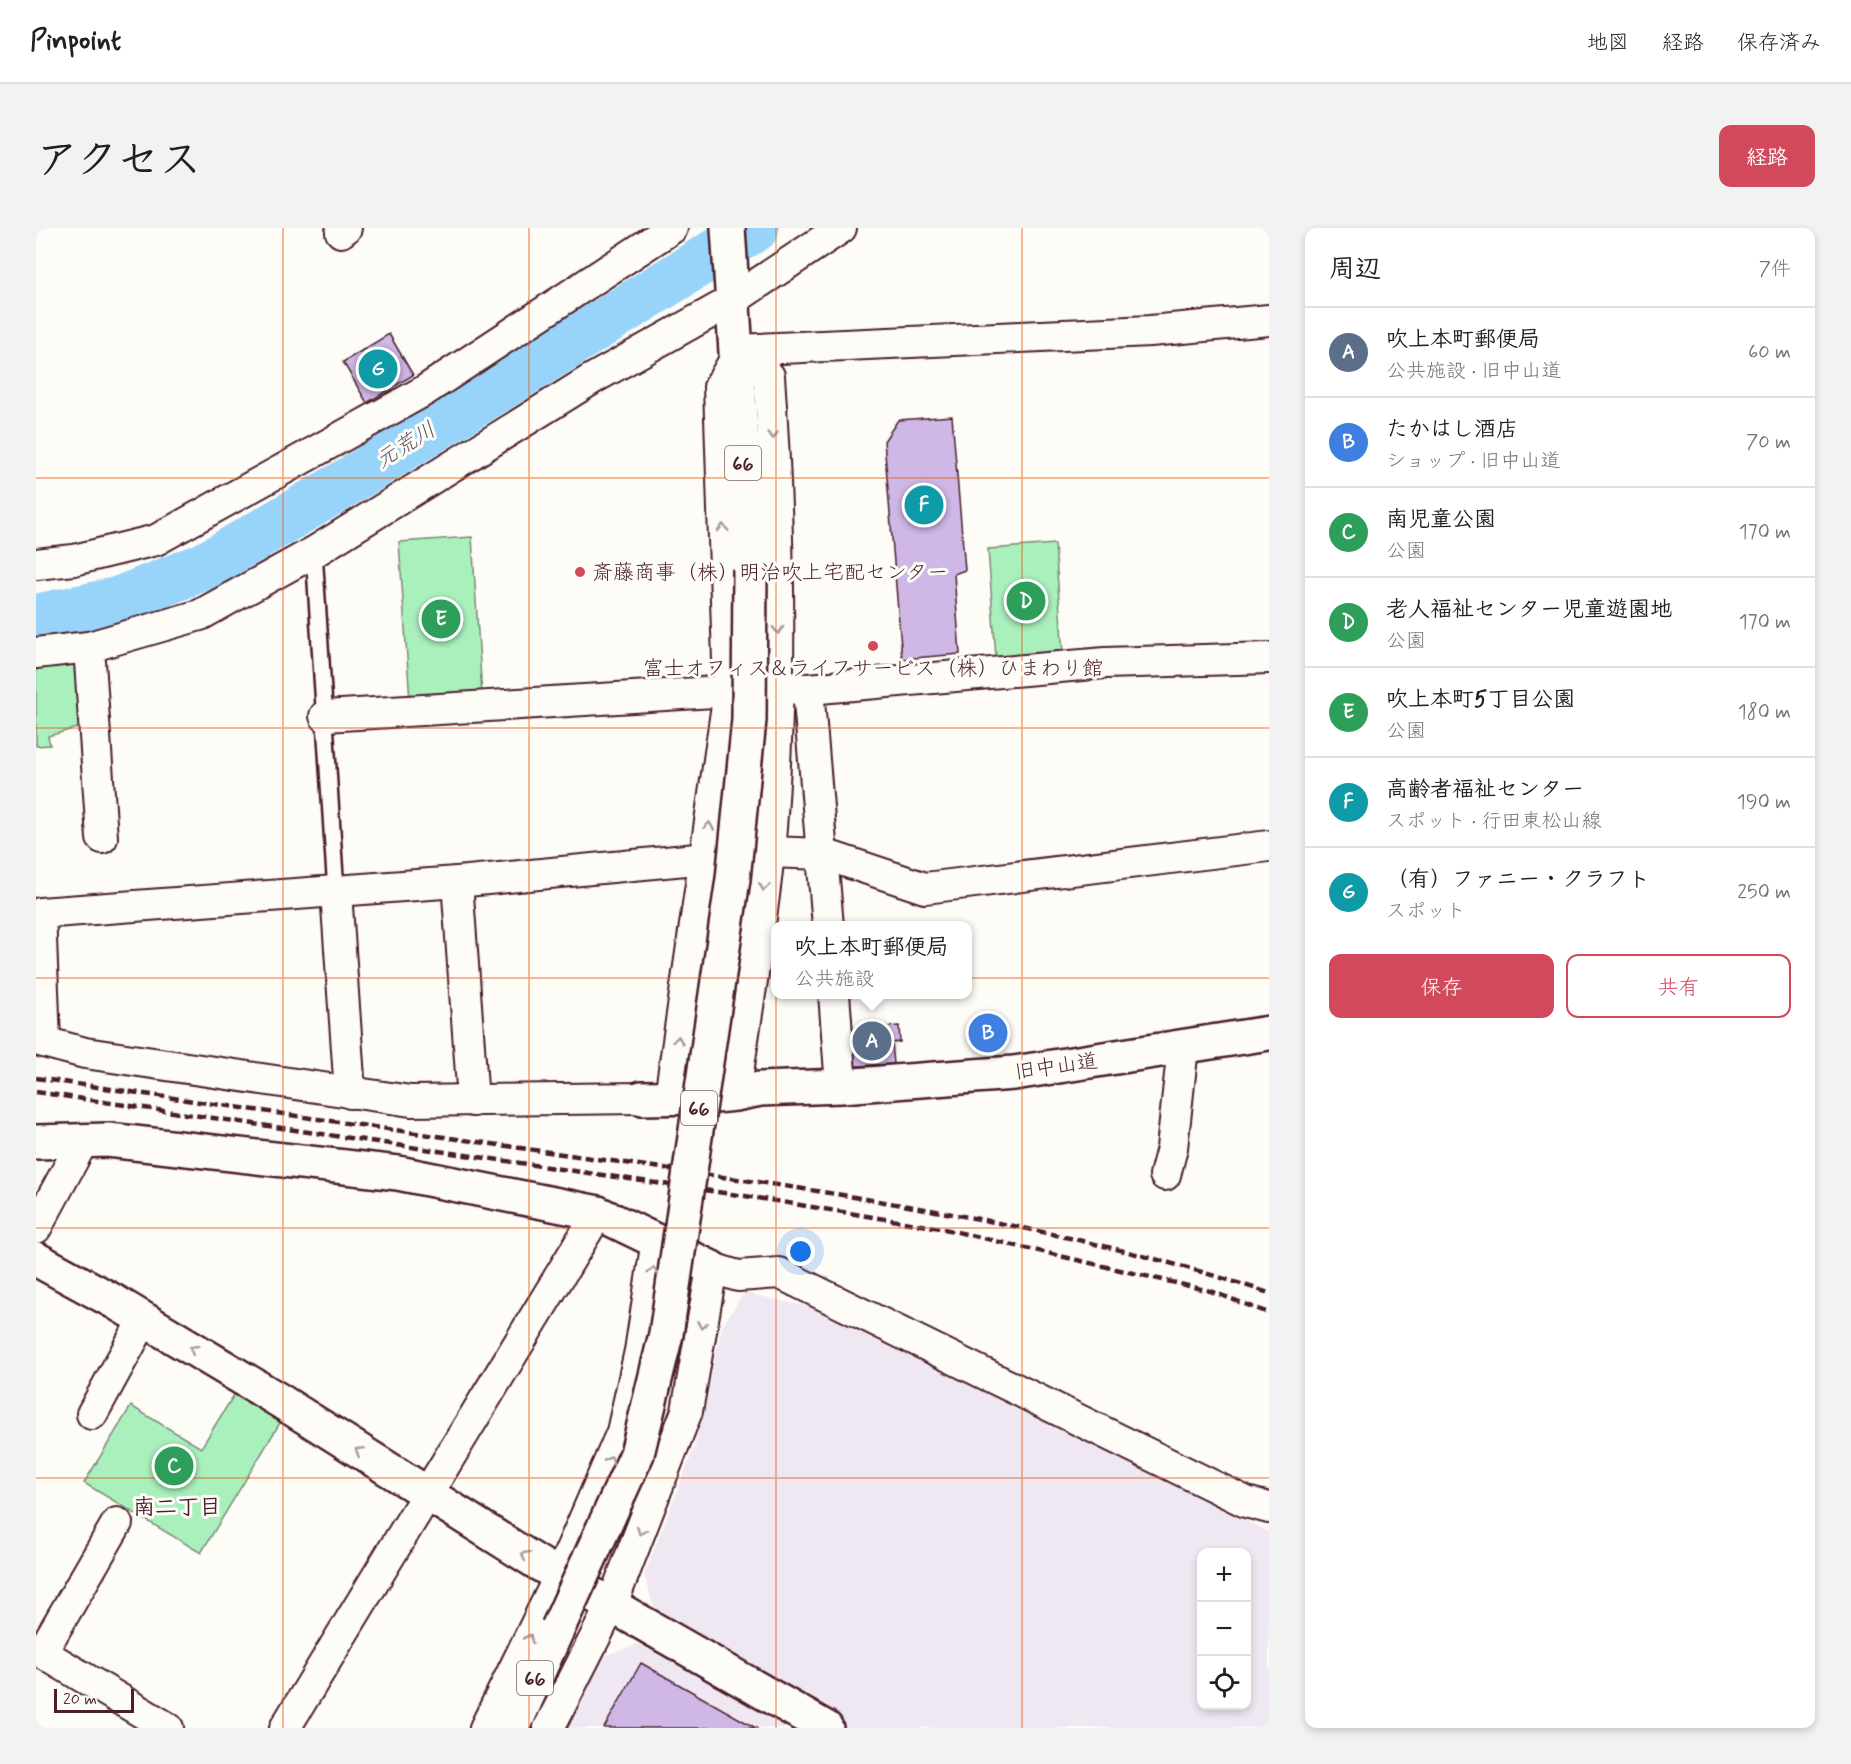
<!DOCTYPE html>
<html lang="ja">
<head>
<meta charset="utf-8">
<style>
  :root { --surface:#fff; --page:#f2f2f2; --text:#202124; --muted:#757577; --line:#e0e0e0; --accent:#d1495b }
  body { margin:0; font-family:Mynerve,"Klee One",sans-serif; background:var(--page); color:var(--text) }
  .controls { position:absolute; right:18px; bottom:18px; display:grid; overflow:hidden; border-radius:12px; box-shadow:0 3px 9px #0003 }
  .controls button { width:54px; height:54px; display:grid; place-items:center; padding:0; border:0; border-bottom:2px solid var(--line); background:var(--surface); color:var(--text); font:30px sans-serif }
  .scale { position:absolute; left:18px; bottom:15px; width:80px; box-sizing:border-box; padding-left:6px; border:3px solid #4a1f2b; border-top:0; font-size:16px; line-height:21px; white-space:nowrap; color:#4a1f2b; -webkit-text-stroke:4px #fdfcf7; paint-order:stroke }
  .you { position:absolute; left:765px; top:1024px; width:21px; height:21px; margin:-15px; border:4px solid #fff; border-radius:50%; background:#1a73e8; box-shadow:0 0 0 9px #1a73e833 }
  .badge { display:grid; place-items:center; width:39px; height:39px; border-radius:50%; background:var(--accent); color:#fff; font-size:20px; font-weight:700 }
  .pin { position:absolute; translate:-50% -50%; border:3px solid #fff; box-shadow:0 2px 6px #0006 }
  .popup { position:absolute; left:735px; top:693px; width:201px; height:78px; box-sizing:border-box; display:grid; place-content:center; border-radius:12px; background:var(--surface); filter:drop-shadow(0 2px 4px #0005); font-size:20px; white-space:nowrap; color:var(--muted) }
  .popup b { font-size:22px; color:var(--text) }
  .popup::after { content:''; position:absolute; left:50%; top:100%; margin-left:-12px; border:12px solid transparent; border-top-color:var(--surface) }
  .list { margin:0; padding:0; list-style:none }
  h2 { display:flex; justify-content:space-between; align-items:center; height:78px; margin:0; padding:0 24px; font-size:26px }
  h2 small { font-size:20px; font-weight:400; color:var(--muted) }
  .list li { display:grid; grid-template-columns:39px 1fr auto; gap:18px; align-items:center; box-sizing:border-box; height:90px; padding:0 24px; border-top:2px solid var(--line) }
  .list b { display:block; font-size:22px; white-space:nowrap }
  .list p { margin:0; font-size:20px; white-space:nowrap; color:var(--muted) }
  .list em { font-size:20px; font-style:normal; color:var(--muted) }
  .actions { display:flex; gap:12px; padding:18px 24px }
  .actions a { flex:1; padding:14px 0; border:2px solid var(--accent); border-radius:12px; text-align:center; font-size:21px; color:var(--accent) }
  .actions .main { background:var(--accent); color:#fff }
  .icon { flex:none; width:33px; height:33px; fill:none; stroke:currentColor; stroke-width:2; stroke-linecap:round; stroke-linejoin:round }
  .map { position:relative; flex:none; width:1233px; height:1500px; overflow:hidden; border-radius:12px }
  header { display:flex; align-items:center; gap:36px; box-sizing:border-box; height:84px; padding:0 30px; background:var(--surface); border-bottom:2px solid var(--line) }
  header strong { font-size:28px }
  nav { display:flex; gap:33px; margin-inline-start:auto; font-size:21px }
  .intro { display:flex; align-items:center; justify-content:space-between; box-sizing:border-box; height:144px; padding:0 36px }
  h1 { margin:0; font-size:42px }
  .button { padding:15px 27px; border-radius:12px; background:var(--accent); color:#fff; font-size:21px; font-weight:700 }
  main { display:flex; gap:36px; padding:0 36px }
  aside { flex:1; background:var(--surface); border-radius:12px; box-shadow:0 3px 9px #0003 }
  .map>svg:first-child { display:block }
  .built { fill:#efe7f2; fill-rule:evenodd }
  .green { fill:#aaf0bd; stroke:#7a8874; stroke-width:1.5 }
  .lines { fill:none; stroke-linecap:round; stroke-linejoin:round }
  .river { stroke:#98d4f9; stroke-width:48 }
  .building { fill:#cfb7e6; stroke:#4a1f2b; stroke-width:1.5 }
  .service-casing { stroke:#4a1f2b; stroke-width:20 }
  .minor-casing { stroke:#4a1f2b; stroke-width:34 }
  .tertiary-casing { stroke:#4a1f2b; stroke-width:38 }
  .primary-casing { stroke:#4a1f2b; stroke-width:38 }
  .service { stroke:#fdfcf7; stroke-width:15 }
  .minor { stroke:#fdfcf7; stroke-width:30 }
  .tertiary { stroke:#fdfcf7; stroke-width:33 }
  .primary { stroke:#fdfcf7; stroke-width:33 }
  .rail { stroke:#4a1f2b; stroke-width:4.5; stroke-dasharray:9 4.5; stroke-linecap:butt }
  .primary-bridge-casing { stroke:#4a1f2b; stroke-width:38; stroke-linecap:butt }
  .primary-bridge { stroke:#fdfcf7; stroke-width:33 }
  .oneway { stroke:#ac999b }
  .grid { fill:none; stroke:#e8590c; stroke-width:1.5; stroke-opacity:0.55 }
  .poi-dot { fill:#d1495b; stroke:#fdfcf7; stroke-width:2 }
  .labels { text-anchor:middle; stroke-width:6; stroke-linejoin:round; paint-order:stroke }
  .shield { fill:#fdfcf7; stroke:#806168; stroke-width:1.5 }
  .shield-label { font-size:20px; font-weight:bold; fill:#4a1f2b }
  .poi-label { font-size:21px; fill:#4a1f2b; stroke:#fdfcf7; text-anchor:start }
  .street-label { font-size:21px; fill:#4a1f2b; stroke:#fdfcf7 }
  .water-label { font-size:22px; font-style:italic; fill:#615569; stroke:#fdfcf7 }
  .neighbourhood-label { font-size:22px; font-weight:bold; fill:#4a1f2b; stroke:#fdfcf7 }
</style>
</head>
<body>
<header>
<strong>Pinpoint</strong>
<nav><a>地図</a><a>経路</a><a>保存済み</a></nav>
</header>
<div class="intro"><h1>アクセス</h1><a class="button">経路</a></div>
<main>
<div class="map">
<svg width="1233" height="1500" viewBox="0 0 1233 1500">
  <rect width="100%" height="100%" fill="#fdfcf7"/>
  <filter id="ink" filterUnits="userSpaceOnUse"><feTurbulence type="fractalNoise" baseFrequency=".0167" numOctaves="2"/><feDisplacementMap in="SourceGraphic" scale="12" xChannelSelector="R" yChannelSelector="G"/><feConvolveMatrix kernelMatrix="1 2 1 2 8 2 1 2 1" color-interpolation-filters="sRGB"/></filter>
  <g filter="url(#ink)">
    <!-- built -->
    <g class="built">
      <path d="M 708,1065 L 794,1083 L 1233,1304 L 1233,1500 L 807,1500 L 621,1390 L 608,1347 L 659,1218 L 686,1098 ZM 1166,1324 L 1210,1324 L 1210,1478 L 1166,1478 Z"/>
      <polygon points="609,1414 753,1500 529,1500 561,1430"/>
    </g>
    <!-- green -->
    <g class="green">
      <polygon points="436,309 446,468 374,473 363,314"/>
      <polygon points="1019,316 1027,426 960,430 952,321"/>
      <polygon points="39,428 52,497 12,508 14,517 0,518 0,433"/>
      <polygon points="201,1162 247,1190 165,1325 48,1255 95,1178 165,1220"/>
    </g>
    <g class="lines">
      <!-- river -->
      <polyline class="river" points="0,390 81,373 169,338 302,260 719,0"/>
    </g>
    <!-- building -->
    <g class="building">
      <polygon points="353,106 377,147 331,175 307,134"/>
      <polygon points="916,188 929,342 918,346 924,426 866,431 848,213 862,192"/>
      <polygon points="863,798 864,814 856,815 858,836 808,839 806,802"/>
      <polygon points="605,1435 720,1500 568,1500"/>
    </g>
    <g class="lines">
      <!-- service casing -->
      <g class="service-casing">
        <polyline id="service" points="278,324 300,664"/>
      </g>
      <!-- minor casing -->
      <g class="minor-casing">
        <g id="minor">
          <polyline points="305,4 310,0"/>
          <polyline points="700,122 1114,103 1233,92"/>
          <polyline points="0,336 38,332 120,312 388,163 636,0"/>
          <polyline points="53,419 66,610"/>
          <polyline points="0,425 53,419 164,387 278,324 556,151 697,72 805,0"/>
          <polyline points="772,461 792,698"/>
          <polyline points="289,488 743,460 772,461 1069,435 1233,430"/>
          <polyline points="421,654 437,873"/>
          <polyline points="300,664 314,865"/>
          <polyline points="798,766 805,858"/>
          <polyline points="0,812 49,825 375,873 606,870"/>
          <polyline points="9,814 4,685 421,654 733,624 787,626 889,660 1233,618"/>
          <path d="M 634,869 L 693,463 L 683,159 L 701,128 L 733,148 C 744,306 747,466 733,624 C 725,705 710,786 699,866"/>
          <polyline points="1129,947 1136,920 1147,819"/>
          <polyline points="0,1000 47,913"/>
          <polyline points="56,1186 108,1091"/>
          <polyline points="0,1421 132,1500"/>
          <polyline points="6,1424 81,1295"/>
          <polyline points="249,1500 562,985"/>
          <polyline points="449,1500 524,1347 586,1204 604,1123 621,1012"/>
          <polyline points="513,1500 576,1376 651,1183 676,1040 702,1048 743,1045 1210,1274 1233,1280"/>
        </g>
      </g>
      <!-- tertiary casing -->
      <g class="tertiary-casing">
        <g id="tertiary">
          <polyline points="606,870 669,869 699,866 724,861 805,858 978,845 1233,805"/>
          <polyline points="0,914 72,912 362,945 562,985 676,1040"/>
          <polyline points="0,1031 79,1074 241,1171 505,1337 790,1500"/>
        </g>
      </g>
      <!-- primary casing -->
      <g class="primary-casing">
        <g id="primary">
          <polyline points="692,0 714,341"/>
          <polyline points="477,1500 522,1400"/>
        </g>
      </g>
      <!-- service -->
      <use href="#service" class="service"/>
      <!-- minor -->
      <use href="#minor" class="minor"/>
      <!-- tertiary -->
      <use href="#tertiary" class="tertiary"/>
      <!-- primary -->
      <use href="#primary" class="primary"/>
      <!-- rail -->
      <g class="rail">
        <path d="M 0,850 C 204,880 407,909 611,938 C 820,968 1032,998 1233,1065"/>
        <polyline points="0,864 709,968 904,1000 1174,1063 1233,1085"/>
      </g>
      <!-- primary-bridge casing -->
      <g class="primary-bridge-casing">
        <polyline id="primary-bridge" points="522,1400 601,1226 630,1106 697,651 713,492 714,341"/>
      </g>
      <!-- primary-bridge -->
      <use href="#primary-bridge" class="primary-bridge"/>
    </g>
    <!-- one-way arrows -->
    <defs><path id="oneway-chevron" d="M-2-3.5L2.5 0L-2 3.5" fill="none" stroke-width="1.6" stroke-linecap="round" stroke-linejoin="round" transform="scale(1.5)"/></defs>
    <g class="oneway">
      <use href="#oneway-chevron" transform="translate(737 207) rotate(86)"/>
      <use href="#oneway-chevron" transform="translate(687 300) rotate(-92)"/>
      <use href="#oneway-chevron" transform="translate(742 402) rotate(89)"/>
      <use href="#oneway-chevron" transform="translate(673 598) rotate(-82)"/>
      <use href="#oneway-chevron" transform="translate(728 659) rotate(98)"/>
      <use href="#oneway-chevron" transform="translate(642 812) rotate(-82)"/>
      <use href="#oneway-chevron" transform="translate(617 1043) rotate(-83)"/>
      <use href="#oneway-chevron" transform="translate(666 1097) rotate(100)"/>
      <use href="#oneway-chevron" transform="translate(157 1121) rotate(-149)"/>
      <use href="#oneway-chevron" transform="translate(323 1223) rotate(-148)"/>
      <use href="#oneway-chevron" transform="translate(574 1232) rotate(-66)"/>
      <use href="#oneway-chevron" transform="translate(605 1303) rotate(111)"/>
      <use href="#oneway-chevron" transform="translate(489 1327) rotate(-148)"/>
      <use href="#oneway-chevron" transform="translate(493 1410) rotate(-64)"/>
    </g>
  </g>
  <!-- grid -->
  <path class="grid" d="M 247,0 L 247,1500M 493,0 L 493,1500M 740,0 L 740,1500M 986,0 L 986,1500M 0,250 L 1233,250M 0,500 L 1233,500M 0,750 L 1233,750M 0,1000 L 1233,1000M 0,1250 L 1233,1250"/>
  <!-- markers -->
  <g class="poi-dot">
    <circle cx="544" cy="344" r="6"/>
    <circle cx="837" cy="418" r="6"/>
  </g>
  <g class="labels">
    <!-- shield labels -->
    <g class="shield">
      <rect x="689" y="218" width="36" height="34" rx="4.5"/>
      <rect x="645" y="863" width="36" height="34" rx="4.5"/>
      <rect x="481" y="1433" width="36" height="34" rx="4.5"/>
    </g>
    <g class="shield-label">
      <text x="707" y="242">66</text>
      <text x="663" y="887">66</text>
      <text x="499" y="1457">66</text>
    </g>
    <!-- poi labels -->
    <g class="poi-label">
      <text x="556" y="351">斎藤商事（株）明治吹上宅配センター</text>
      <text x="837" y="447" text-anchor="middle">富士オフィス＆ライフサービス（株）ひまわり館</text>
    </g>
    <!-- street labels -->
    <g class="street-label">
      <text transform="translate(1020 838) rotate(-8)" y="7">旧中山道</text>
    </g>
    <!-- water labels -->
    <g class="water-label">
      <text transform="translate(369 216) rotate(-32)" y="8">元荒川</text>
    </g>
    <!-- neighbourhood labels -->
    <g class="neighbourhood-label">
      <text x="141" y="1286">南二丁目</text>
    </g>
  </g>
</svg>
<div class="controls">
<button>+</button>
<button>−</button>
<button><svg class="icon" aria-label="locate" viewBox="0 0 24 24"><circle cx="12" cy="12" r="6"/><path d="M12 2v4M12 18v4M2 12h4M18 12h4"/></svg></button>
</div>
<div class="scale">20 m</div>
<div class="you"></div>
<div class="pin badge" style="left:836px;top:813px;background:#5c6f8a">A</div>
<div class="popup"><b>吹上本町郵便局</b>公共施設</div>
<div class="pin badge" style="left:952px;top:805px;background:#3f7fe0">B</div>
<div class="pin badge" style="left:138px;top:1238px;background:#2e9e5b">C</div>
<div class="pin badge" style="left:990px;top:373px;background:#2e9e5b">D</div>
<div class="pin badge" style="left:405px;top:391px;background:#2e9e5b">E</div>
<div class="pin badge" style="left:888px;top:277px;background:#0f9aa8">F</div>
<div class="pin badge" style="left:342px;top:141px;background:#0f9aa8">G</div>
</div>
<aside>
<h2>周辺<small>7件</small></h2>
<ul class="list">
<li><span class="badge" style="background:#5c6f8a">A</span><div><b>吹上本町郵便局</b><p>公共施設 · 旧中山道</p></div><em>60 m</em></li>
<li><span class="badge" style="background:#3f7fe0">B</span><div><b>たかはし酒店</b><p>ショップ · 旧中山道</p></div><em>70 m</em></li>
<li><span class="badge" style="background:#2e9e5b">C</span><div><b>南児童公園</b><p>公園</p></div><em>170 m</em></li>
<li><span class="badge" style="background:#2e9e5b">D</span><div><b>老人福祉センター児童遊園地</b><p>公園</p></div><em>170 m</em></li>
<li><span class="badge" style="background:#2e9e5b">E</span><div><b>吹上本町5丁目公園</b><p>公園</p></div><em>180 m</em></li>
<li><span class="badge" style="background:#0f9aa8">F</span><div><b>高齢者福祉センター</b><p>スポット · 行田東松山線</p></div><em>190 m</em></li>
<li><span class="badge" style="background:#0f9aa8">G</span><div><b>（有）ファニー・クラフト</b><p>スポット</p></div><em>250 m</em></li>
</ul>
<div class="actions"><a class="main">保存</a><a>共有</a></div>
</aside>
</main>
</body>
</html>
